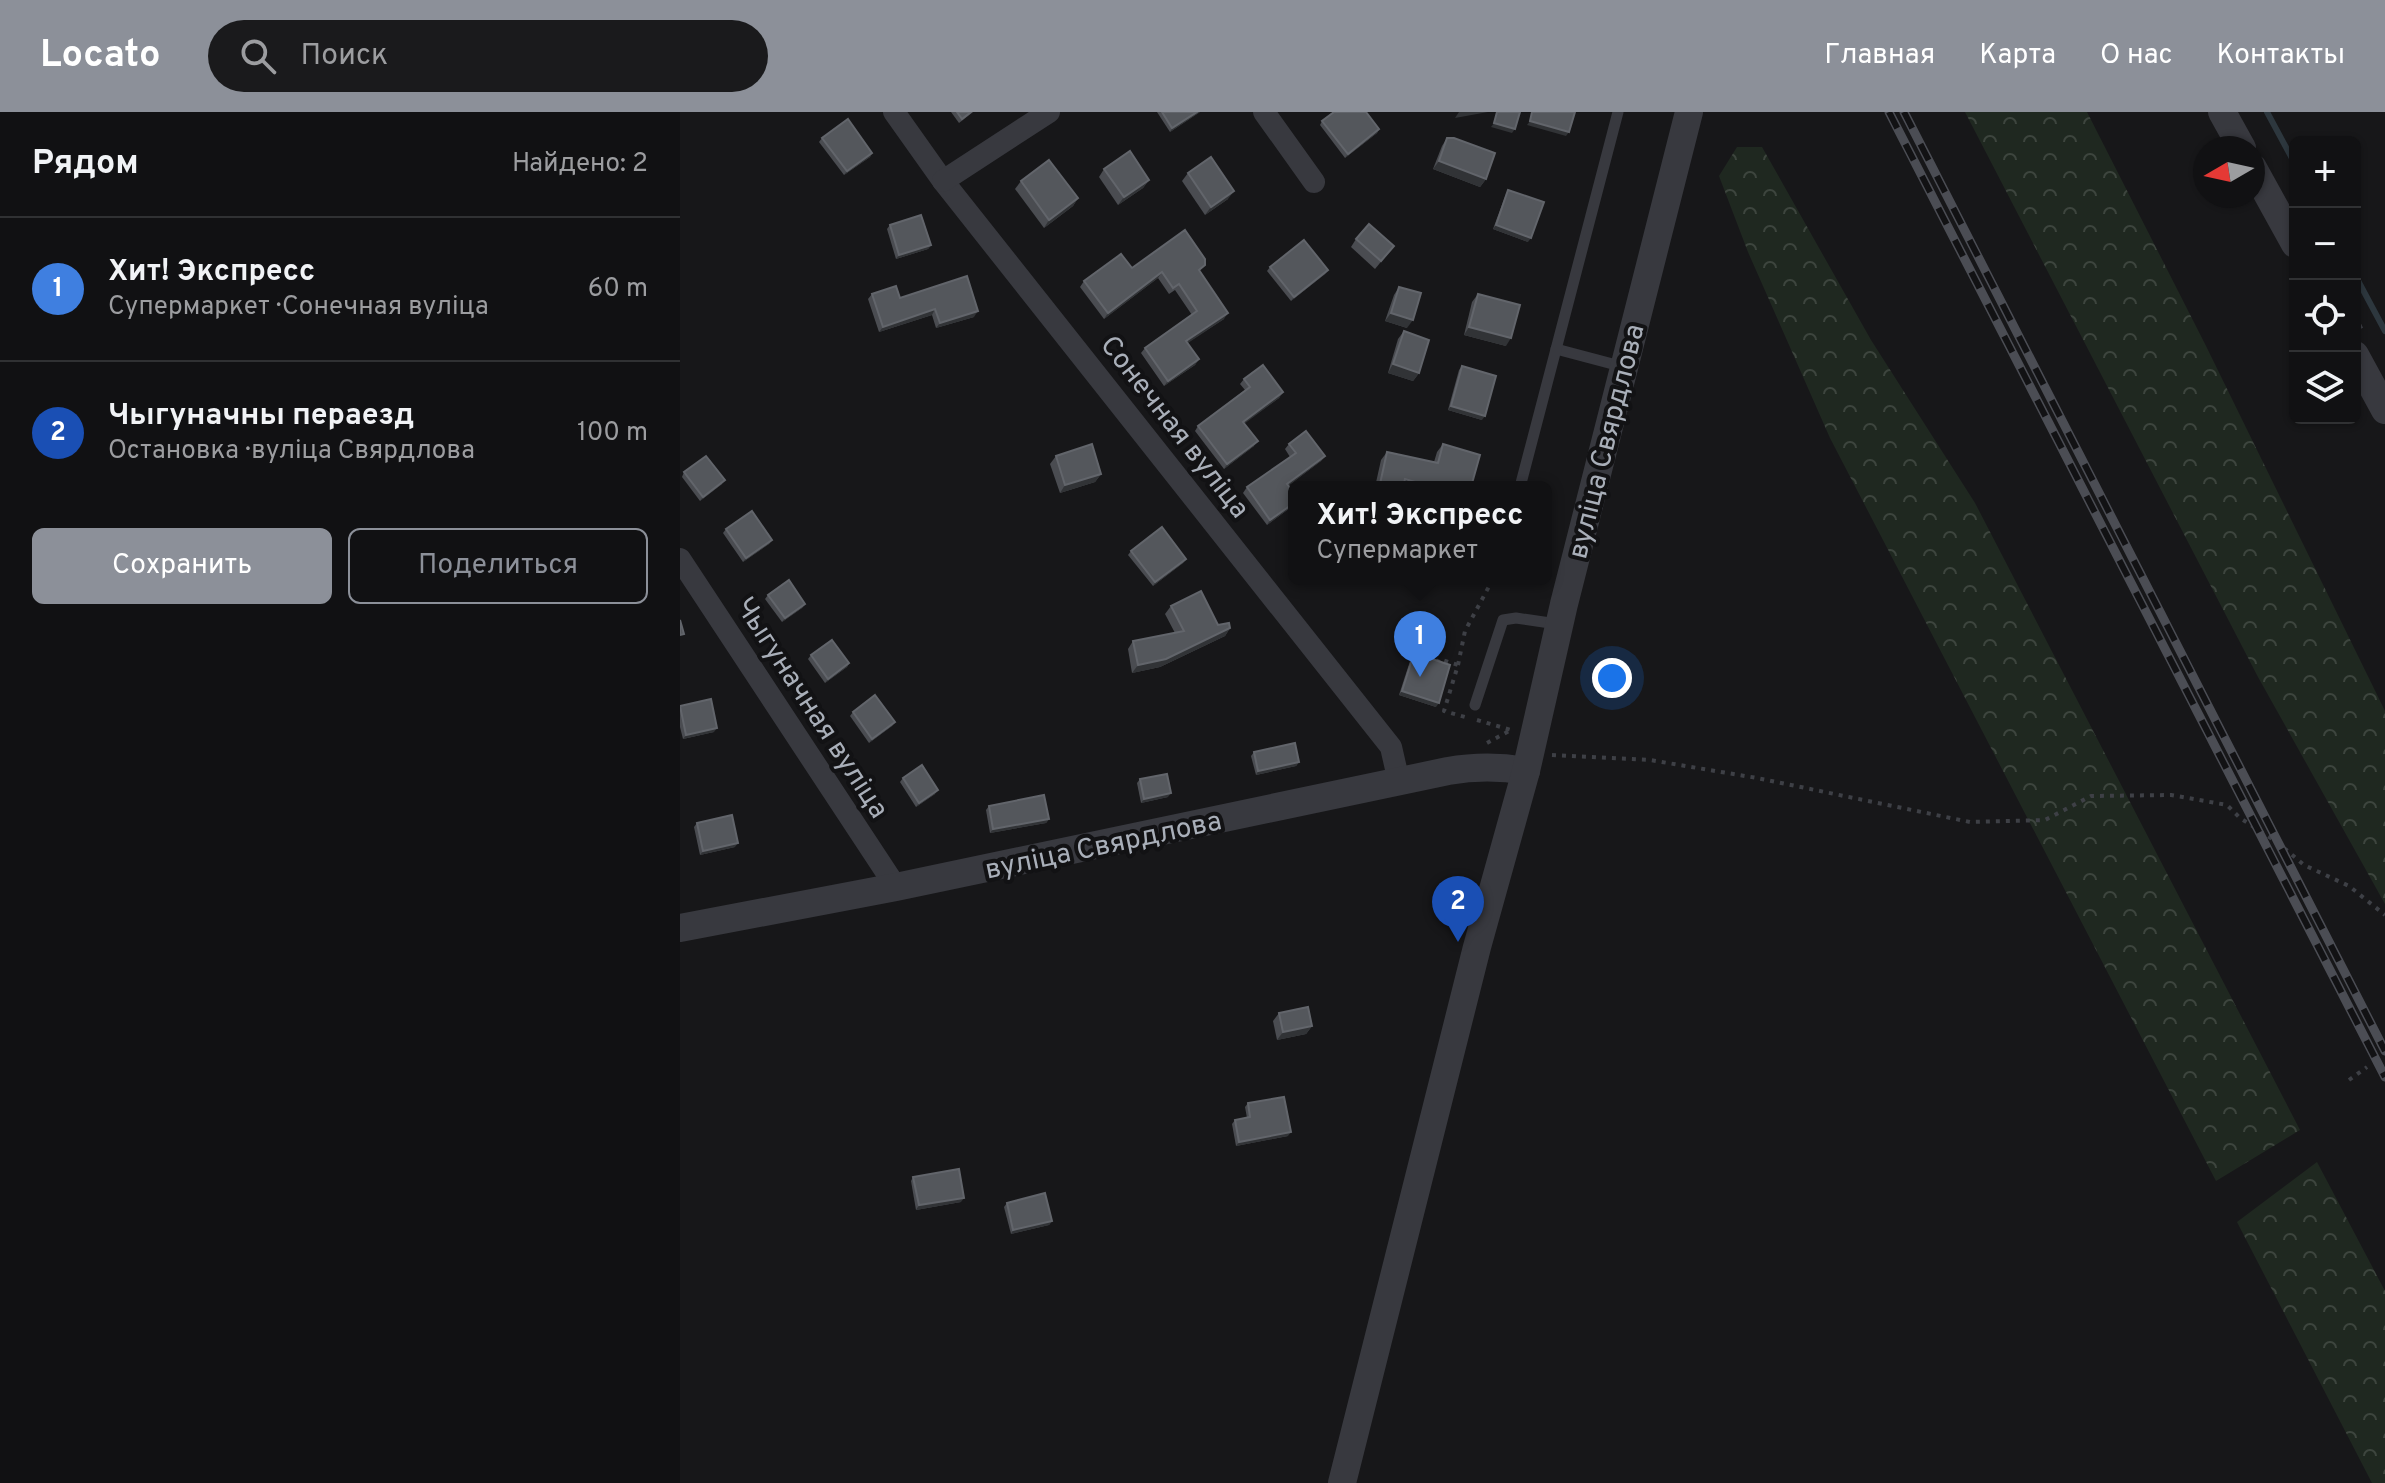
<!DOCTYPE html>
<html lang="ru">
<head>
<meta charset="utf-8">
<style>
  :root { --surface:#111113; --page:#1a1a1c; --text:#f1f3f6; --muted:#9c9da0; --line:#303133; --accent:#8c9099 }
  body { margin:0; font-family:Overpass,sans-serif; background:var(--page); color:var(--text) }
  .controls { position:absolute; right:24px; top:24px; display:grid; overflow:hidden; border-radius:12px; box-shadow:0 2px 6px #0004 }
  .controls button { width:72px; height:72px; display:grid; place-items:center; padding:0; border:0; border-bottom:2px solid var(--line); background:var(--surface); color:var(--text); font:40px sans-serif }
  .compass { position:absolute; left:1513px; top:24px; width:72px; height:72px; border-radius:50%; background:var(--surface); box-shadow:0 2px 6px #0004; rotate:261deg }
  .you { position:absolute; left:932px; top:566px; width:28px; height:28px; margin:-20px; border:6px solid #fff; border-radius:50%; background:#1a73e8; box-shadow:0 0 0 12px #1a73e833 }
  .badge { display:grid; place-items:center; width:52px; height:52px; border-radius:50%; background:var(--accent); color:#fff; font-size:26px; font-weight:700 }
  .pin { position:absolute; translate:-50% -66px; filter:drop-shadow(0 2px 4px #0008) }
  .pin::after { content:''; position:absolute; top:42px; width:28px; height:24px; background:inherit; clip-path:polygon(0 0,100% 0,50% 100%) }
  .popup { position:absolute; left:608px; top:369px; width:264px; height:104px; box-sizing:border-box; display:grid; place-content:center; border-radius:12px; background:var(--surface); filter:drop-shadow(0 2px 6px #0005); font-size:26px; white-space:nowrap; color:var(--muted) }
  .popup b { font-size:30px; color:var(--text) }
  .popup::after { content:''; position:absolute; left:50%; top:100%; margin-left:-16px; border:16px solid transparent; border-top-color:var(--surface) }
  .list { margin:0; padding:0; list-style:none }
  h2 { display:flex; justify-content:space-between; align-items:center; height:104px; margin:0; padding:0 32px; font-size:34px }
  h2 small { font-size:26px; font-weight:400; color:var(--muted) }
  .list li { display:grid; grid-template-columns:52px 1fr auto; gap:24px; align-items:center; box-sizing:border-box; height:144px; padding:0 32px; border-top:2px solid var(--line) }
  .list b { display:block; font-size:30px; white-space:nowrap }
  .list p { margin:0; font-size:26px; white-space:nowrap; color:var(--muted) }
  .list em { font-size:26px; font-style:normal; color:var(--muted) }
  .actions { display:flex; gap:16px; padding:24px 32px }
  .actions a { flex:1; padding:18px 0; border:2px solid var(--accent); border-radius:12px; text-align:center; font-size:28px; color:var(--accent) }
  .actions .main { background:var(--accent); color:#fff }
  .icon { flex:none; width:44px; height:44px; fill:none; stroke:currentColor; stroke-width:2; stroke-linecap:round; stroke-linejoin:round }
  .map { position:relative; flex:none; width:1705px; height:1371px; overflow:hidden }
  header { display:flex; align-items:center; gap:48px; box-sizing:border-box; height:112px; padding:0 40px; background:var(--accent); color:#fff }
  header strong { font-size:38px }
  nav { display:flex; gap:44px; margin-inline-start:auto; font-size:28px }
  .search { width:560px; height:72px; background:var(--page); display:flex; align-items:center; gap:20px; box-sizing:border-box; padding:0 28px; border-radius:44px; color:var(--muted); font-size:30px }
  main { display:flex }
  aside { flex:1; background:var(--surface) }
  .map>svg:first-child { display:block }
  .forest { fill:url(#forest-crowns) }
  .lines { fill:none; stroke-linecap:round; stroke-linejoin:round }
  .stream { stroke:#2d373e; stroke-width:6 }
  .path { stroke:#3e4046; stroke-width:4; stroke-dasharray:4 6; stroke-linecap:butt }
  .service { stroke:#38393f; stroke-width:11 }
  .minor { stroke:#38393f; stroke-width:22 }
  .tertiary { stroke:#38393f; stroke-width:28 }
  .rail-casing { stroke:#4b4d54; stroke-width:9 }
  .rail { stroke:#121214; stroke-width:6; stroke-dasharray:18; stroke-linecap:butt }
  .wall { fill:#4a4c51 }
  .shaded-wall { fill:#313336 }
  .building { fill:#54575c; stroke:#62656b; stroke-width:2 }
  .labels { text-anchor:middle; stroke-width:8; stroke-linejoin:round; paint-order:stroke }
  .street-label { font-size:28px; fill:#a9afb9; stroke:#121214 }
</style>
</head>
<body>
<header>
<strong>Locato</strong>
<div class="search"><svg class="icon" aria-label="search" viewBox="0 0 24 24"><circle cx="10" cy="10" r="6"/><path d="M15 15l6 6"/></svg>Поиск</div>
<nav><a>Главная</a><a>Карта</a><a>О нас</a><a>Контакты</a></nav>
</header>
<main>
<aside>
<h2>Рядом<small>Найдено: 2</small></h2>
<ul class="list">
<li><span class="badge" style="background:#3f7fe0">1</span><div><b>Хит! Экспресс</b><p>Супермаркет · Сонечная вуліца</p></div><em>60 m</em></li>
<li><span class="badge" style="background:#1a4fb4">2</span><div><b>Чыгуначны пераезд</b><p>Остановка · вуліца Свярдлова</p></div><em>100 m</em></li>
</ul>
<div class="actions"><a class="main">Сохранить</a><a>Поделиться</a></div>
</aside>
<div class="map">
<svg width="1705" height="1371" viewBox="0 0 1705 1371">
  <defs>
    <pattern id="forest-crowns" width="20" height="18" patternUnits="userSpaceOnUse" patternTransform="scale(2)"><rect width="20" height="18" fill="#1f2820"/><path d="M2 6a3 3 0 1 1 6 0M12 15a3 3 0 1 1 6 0" fill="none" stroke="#3d453e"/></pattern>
  </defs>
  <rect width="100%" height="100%" fill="#171719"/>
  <!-- forest -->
  <g class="forest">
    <polygon points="1285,0 1407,0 1525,232 1705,599 1705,792 1578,565"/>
    <polygon points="1057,35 1082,35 1191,228 1295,391 1620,1018 1536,1069 1150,326 1068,140 1039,64"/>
    <polygon points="1637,1050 1705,1179 1705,1371 1692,1371 1557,1110"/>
  </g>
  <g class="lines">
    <!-- stream -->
    <g class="stream">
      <polyline points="1587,0 1615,52"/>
      <polyline points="1675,163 1705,219"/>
    </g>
    <!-- path -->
    <g class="path">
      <polyline points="1675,204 1683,220"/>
      <polyline points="757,551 759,547 778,553 764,599 785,605"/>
      <polyline points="778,553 785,519 813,467"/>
      <polyline points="797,608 831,618"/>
      <polyline points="807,631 831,618"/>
      <polyline points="872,643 970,648 1077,666 1290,710 1365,708 1411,684 1491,683 1547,693 1560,706 1597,730 1624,753 1669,774 1705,803"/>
      <polyline points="1669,968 1687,955"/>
    </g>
    <!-- service -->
    <g class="service">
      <polyline points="876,237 944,255"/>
      <polyline points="840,375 938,0"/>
      <polyline points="795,593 823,508 836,506 877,512"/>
    </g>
    <!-- minor -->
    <g class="minor">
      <polyline points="214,0 263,69 711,635 719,670"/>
      <polyline points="584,0 634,70"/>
      <polyline points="263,69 369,0"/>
      <polyline points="0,447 216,775"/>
    </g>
    <!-- tertiary -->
    <g class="tertiary">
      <polyline points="1542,0 1562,36"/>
      <polyline points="1573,56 1615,132"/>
      <polyline points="1675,243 1705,298"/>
      <path d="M 0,816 L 216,775 L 768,659 C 796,654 819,654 846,659"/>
      <polyline points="662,1371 797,835 846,659 884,492 1009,0"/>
    </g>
    <!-- rail casing -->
    <g class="rail-casing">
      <g id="rail">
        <polyline points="1209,0 1705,965"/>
        <polyline points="1224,0 1705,939"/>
      </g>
    </g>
    <!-- rail -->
    <use href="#rail" class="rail"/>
  </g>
  <!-- wall -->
  <g class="wall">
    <polygon points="271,0 293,0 279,11"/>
    <polygon points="477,0 520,0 490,20"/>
    <polygon points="642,9 699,17 697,21 665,46 640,13"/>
    <polygon points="142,26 192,41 190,45 164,63 139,30"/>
    <polygon points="767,26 806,67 800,75 753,57 762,34"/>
    <polygon points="424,57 469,68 463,76 438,93 419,65"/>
    <polygon points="508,61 548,87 525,103 502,69"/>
    <polygon points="341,69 398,86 393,94 364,116 335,77"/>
    <polygon points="828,78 848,130 813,117 826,82"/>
    <polygon points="210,113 251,133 248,137 216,147 207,117"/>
    <polygon points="676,127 714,134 695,157 671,135"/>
    <polygon points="590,155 648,158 645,162 611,189 587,159"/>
    <polygon points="452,156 521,160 544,207 507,231 519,247 515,253 484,274 461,241 465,236 512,203 495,178 489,182 478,166 424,207 400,175 404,169"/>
    <polygon points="719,175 727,216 705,209 714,183"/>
    <polygon points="192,182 220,186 294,205 256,216 252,203 199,220 188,187"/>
    <polygon points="798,182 826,234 784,223 792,190"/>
    <polygon points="724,219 739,261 733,269 708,261 718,227"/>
    <polygon points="782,254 802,308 768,298 779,258"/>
    <polygon points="564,267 603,280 599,286 564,311 574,334 544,357 515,319 518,314 565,278 560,272"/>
    <polygon points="609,332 645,344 641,349 609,373 614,381 614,393 587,413 563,381 567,375 610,345 605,337"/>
    <polygon points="763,332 791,375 695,375 701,348 707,340 754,350 757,340"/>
    <polygon points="376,344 421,362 415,370 380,381 370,352"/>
    <polygon points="4,360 42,372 20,389 2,365"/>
    <polygon points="46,417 92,428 89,432 63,450 43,421"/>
    <polygon points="451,439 506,447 503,451 473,474 448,443"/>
    <polygon points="88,483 125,492 122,496 102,510 85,487"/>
    <polygon points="491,494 538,513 550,516 545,524 480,555 452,561 448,537 453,529 495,521 485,502"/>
    <polygon points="734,541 756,595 719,583 731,546"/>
    <polygon points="131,543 169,551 167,555 145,571 128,547"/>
    <polygon points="0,594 34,620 3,627 0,615"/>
    <polygon points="173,600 215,610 212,614 189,631 170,604"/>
    <polygon points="574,640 619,650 616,654 576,663 571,644"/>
    <polygon points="223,666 255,682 236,695 220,670"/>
    <polygon points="460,667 488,685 461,691 457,671"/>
    <polygon points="309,694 369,707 366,711 310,721 306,698"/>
    <polygon points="17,711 55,735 20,743 14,715"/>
    <polygon points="599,901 632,914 626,922 597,928 593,909"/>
    <polygon points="568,991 608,1024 556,1034 552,1012 555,1008 567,1006 565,995"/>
    <polygon points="233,1065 281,1090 236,1098 231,1069"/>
    <polygon points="327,1091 372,1109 369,1113 331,1122 324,1095"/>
  </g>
  <!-- shaded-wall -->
  <g class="shaded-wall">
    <polygon points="517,0 520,0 490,20 492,16"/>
    <polygon points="779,0 808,0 775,6"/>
    <polygon points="850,9 889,20 886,24 847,13"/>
    <polygon points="814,11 835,17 832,21 811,15"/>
    <polygon points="699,17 697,21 665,46 668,42"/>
    <polygon points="192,41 190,45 164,63 167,59"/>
    <polygon points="759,49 806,67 800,75 753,57"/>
    <polygon points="469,68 463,76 438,93 444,85"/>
    <polygon points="554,79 548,87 525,103 531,95"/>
    <polygon points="398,86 393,94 364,116 369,108"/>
    <polygon points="816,113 851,126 848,130 813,117"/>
    <polygon points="251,133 248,137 216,147 219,143"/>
    <polygon points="648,158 645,162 611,189 614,185"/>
    <polygon points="482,160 478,166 424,207 428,201"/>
    <polygon points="255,197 252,203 199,220 203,215"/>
    <polygon points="298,199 294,205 256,216 260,211"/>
    <polygon points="548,201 544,207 502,235 506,229"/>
    <polygon points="711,201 733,208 727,216 705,209"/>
    <polygon points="789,215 831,226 826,234 784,223"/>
    <polygon points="519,247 515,253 484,274 488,269"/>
    <polygon points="713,252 739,261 733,269 708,261"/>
    <polygon points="603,280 599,286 560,315 563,310"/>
    <polygon points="771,294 805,304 802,308 768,298"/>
    <polygon points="578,329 574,334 544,357 547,352"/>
    <polygon points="645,344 641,349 604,377 607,372"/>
    <polygon points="421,362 415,370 380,381 385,373"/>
    <polygon points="725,367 752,375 719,375"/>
    <polygon points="45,368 42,372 20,389 23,385"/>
    <polygon points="614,391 614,393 587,413 590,408"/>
    <polygon points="92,428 89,432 63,450 66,446"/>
    <polygon points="506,447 503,451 473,474 475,470"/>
    <polygon points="125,492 122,496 102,510 105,506"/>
    <polygon points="550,516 545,524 480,555 452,561 458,553"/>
    <polygon points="169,551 167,555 145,571 148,567"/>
    <polygon points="722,579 759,591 756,595 719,583"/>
    <polygon points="215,610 212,614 189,631 192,627"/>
    <polygon points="37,616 34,620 3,627 6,623"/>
    <polygon points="619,650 616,654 576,663 578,659"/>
    <polygon points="258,678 255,682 236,695 239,691"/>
    <polygon points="491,681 488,685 461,691 464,687"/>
    <polygon points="369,707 366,711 310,721 313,717"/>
    <polygon points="58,731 55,735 20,743 23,739"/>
    <polygon points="632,914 626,922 597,928 603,920"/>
    <polygon points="611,1020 608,1024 556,1034 559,1030"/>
    <polygon points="284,1086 281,1090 236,1098 239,1093"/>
    <polygon points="372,1109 369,1113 331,1122 333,1118"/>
  </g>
  <!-- building -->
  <g class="building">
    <polygon points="277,0 291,0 282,7"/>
    <polygon points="482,0 517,0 492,16"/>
    <polygon points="654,0 686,0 699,17 668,42 642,9"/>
    <polygon points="817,0 840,0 835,17 814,11"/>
    <polygon points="852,0 895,0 889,20 850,9"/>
    <polygon points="168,7 192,41 167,59 142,26"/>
    <polygon points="767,26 774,26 815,41 806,67 759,49"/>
    <polygon points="450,39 469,68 444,85 424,57"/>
    <polygon points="531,45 554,79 531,95 508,61"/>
    <polygon points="369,48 398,86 369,108 341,69"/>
    <polygon points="828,78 864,90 851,126 816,113"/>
    <polygon points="241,103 251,133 219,143 210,113"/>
    <polygon points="689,112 714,134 701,149 676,127"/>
    <polygon points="505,118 525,147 525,153 519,158 548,201 506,229 519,247 488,269 465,236 517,199 499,172 493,176 482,160 428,201 404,169 441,142 452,156"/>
    <polygon points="624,128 648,158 614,185 590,155"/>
    <polygon points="287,164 298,199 260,211 255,197 203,215 192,182 216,174 220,186"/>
    <polygon points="719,175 741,181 733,208 711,201"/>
    <polygon points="798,182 840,193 831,226 789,215"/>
    <polygon points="724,219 749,228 739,261 713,252"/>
    <polygon points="583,253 603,280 563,310 578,329 547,352 518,314 570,275 564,267"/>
    <polygon points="782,254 816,264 805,304 771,294"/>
    <polygon points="626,319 645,344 607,372 614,381 614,391 590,408 567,375 616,341 609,332"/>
    <polygon points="412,332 421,362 385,373 376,344"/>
    <polygon points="763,332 800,343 791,375 752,375 725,367 723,375 714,375 700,372 707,340 758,351"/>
    <polygon points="26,344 45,368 23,385 4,360"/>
    <polygon points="72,399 92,428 66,446 46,417"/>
    <polygon points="482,415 506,447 475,470 451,439"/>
    <polygon points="109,468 125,492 105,506 88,483"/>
    <polygon points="521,479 538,513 549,511 550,516 486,547 458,553 453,529 504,519 491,494"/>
    <polygon points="0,508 4,522 0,523"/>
    <polygon points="152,528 169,551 148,567 131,543"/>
    <polygon points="734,541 770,553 759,591 722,579"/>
    <polygon points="195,583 215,610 192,627 173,600"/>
    <polygon points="31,587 37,616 6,623 0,594"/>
    <polygon points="615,631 619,650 578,659 574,640"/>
    <polygon points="242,653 258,678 239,691 223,666"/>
    <polygon points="487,662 491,681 464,687 460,667"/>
    <polygon points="364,683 369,707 313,717 309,694"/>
    <polygon points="52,703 58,731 23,739 17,711"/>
    <polygon points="628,895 632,914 603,920 599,901"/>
    <polygon points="604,985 611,1020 559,1030 555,1008 570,1005 568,991"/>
    <polygon points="279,1057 284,1086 239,1093 233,1065"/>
    <polygon points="365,1081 372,1109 333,1118 327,1091"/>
  </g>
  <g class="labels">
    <!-- street labels -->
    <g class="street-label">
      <text transform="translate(496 314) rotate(52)" y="10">Сонечная вуліца</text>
      <text transform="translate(925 329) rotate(-76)" y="10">вуліца Свярдлова</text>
      <text transform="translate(133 595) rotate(57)" y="10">Чыгуначная вуліца</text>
      <text transform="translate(423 732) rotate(-12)" y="10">вуліца Свярдлова</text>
    </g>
  </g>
</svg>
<div class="controls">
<button>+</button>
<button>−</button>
<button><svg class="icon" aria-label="locate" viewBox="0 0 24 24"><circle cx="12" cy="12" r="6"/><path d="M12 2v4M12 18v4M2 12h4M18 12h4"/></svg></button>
<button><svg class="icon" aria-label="layers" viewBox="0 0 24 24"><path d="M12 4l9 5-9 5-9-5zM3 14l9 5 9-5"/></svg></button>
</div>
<svg class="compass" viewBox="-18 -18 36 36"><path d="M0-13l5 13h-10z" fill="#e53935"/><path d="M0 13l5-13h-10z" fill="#9c9da0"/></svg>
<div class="you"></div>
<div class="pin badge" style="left:740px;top:565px;background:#3f7fe0">1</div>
<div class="popup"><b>Хит! Экспресс</b>Супермаркет</div>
<div class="pin badge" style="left:778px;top:830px;background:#1a4fb4">2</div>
</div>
</main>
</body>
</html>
